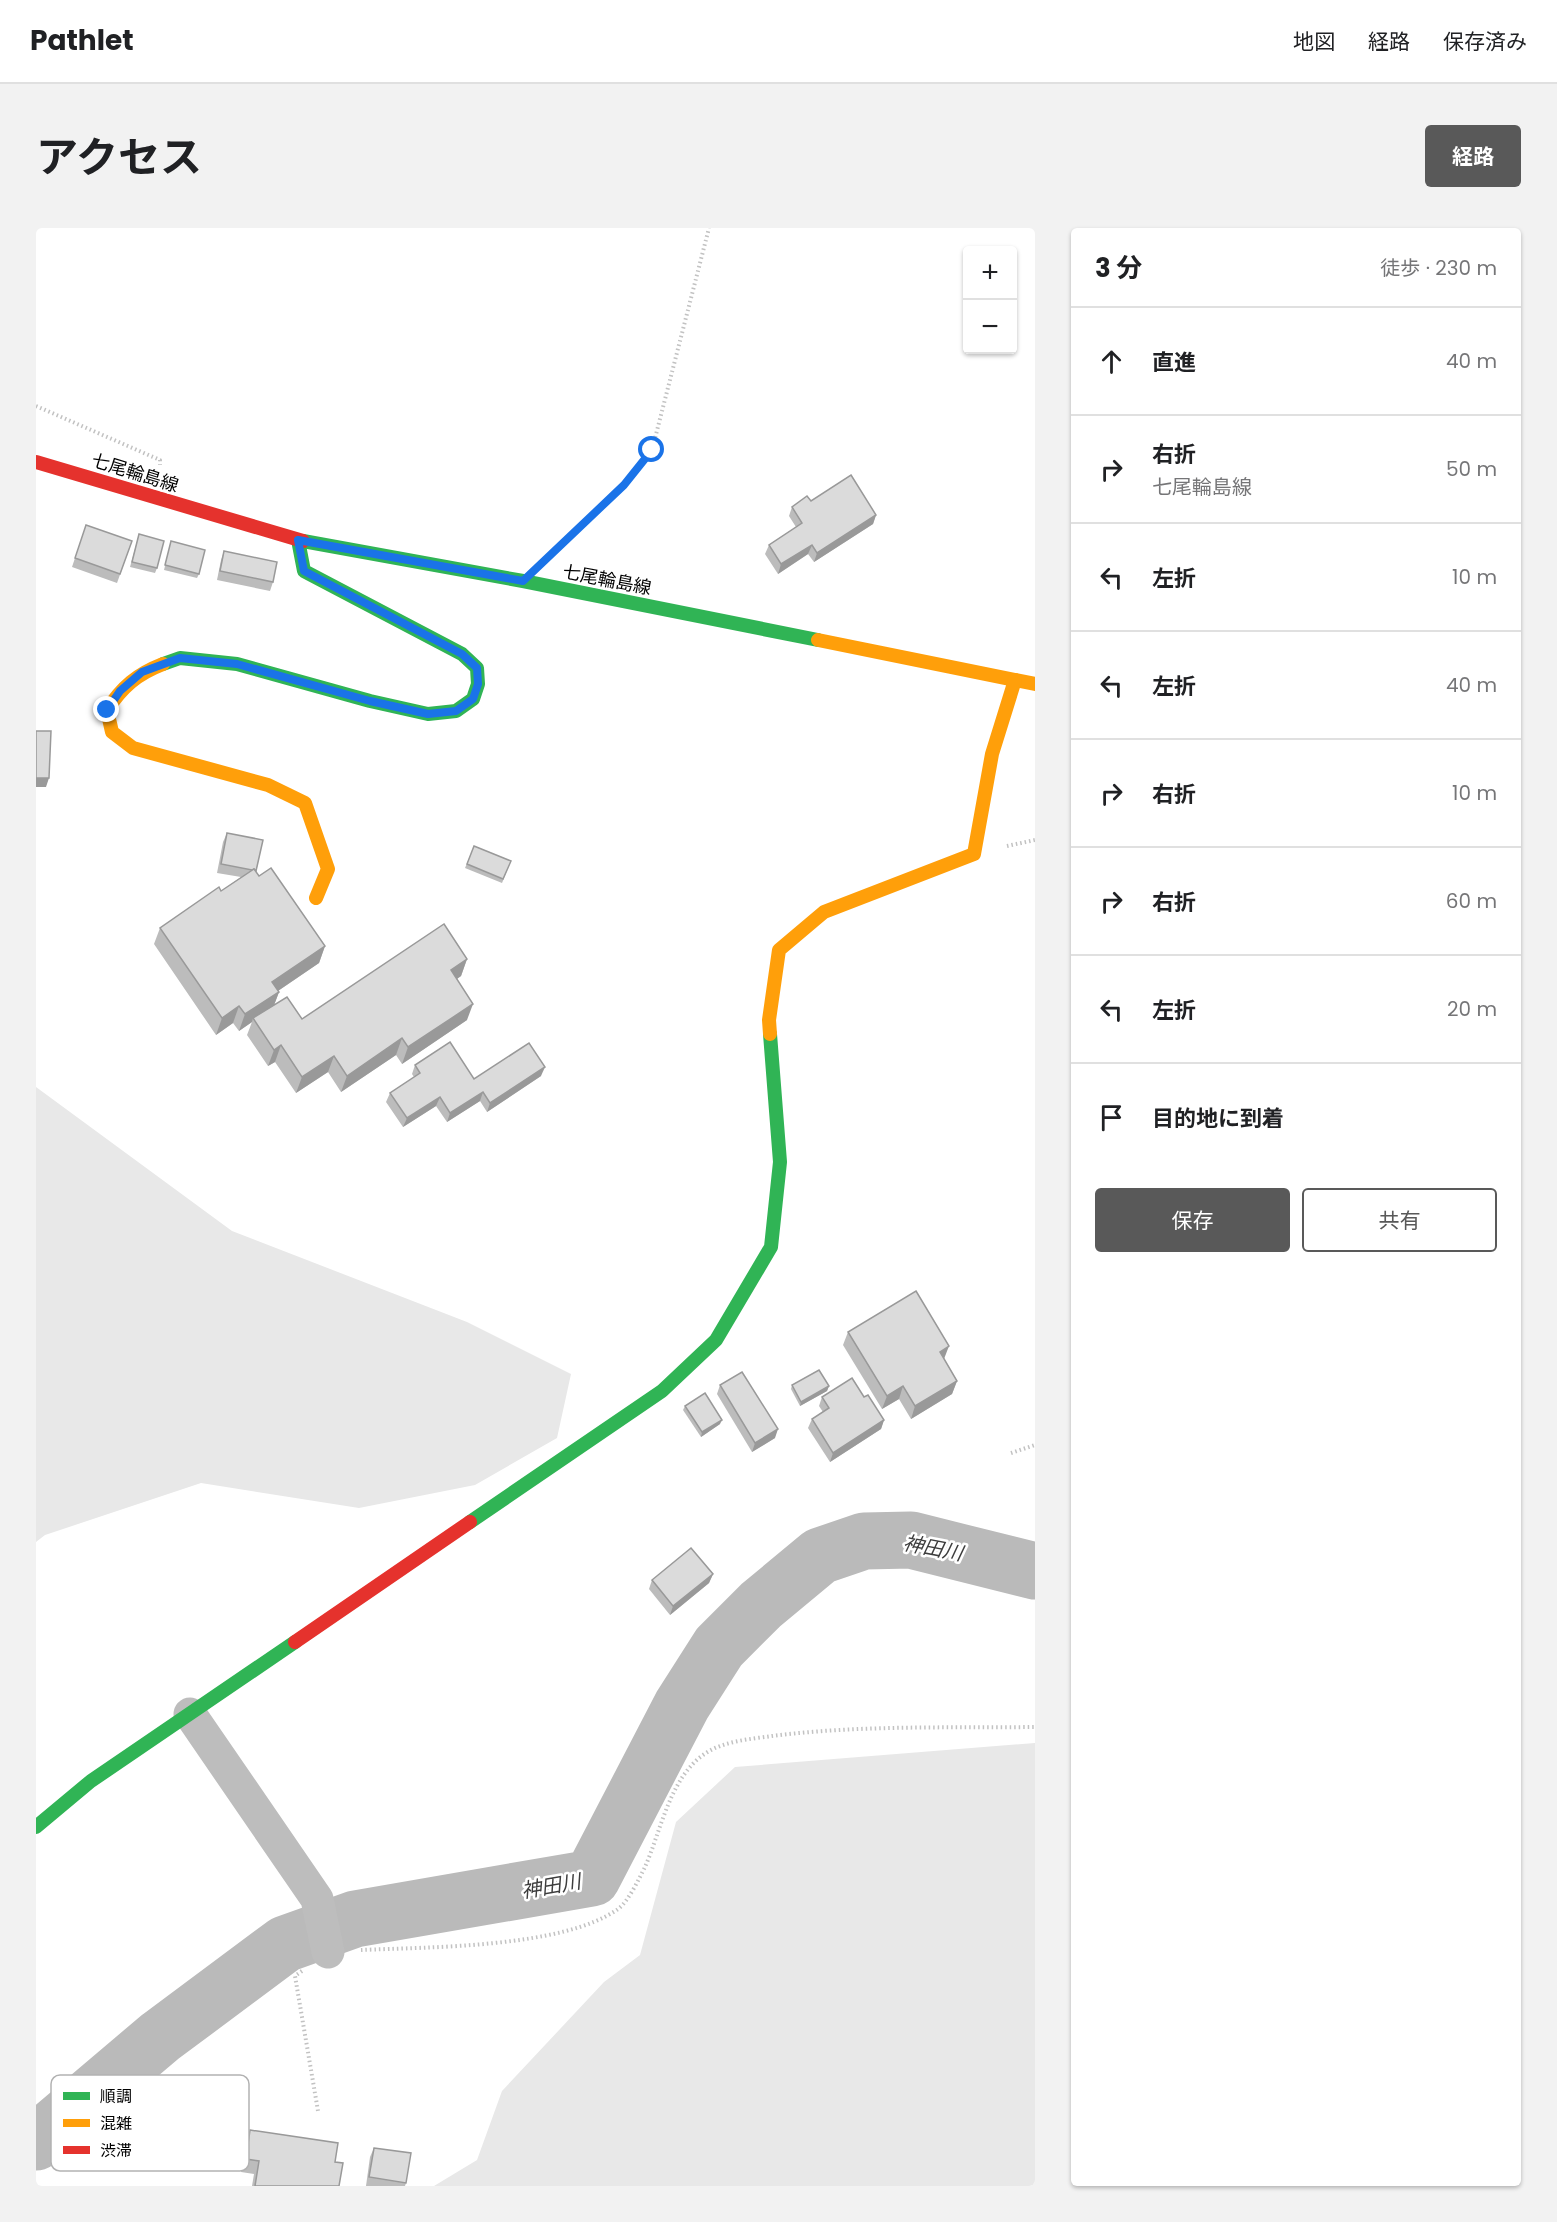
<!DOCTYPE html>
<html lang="ja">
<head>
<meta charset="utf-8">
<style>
  :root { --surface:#fff; --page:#f2f2f2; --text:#202124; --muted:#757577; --line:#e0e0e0; --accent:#595959 }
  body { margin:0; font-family:Poppins,"Noto Sans JP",sans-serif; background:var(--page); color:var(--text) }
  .controls { position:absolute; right:18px; top:18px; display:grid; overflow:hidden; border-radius:6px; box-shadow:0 2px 4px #0004 }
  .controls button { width:54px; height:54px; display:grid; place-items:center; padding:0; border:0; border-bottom:2px solid var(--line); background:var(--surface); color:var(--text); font:30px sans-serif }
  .stop { position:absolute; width:18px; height:18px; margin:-14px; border:4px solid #1a73e8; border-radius:50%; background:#fff }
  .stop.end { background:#1a73e8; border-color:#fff; box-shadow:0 2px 6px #0008 }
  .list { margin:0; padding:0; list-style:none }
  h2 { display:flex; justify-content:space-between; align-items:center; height:78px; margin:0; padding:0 24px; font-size:26px }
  h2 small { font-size:20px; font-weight:400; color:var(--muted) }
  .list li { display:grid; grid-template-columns:39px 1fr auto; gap:18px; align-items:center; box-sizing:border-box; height:108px; padding:0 24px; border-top:2px solid var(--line) }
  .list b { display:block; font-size:22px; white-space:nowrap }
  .list p { margin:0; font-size:20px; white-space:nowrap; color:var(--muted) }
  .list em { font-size:20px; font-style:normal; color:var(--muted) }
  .actions { display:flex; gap:12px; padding:18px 24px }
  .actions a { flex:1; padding:14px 0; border:2px solid var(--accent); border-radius:6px; text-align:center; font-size:21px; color:var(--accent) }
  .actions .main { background:var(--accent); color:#fff }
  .icon { flex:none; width:33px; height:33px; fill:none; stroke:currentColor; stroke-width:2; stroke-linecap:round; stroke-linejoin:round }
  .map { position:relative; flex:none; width:999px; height:1958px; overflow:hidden; border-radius:6px }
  header { display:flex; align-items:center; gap:36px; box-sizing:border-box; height:84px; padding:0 30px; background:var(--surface); border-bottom:2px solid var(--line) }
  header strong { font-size:28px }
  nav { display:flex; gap:33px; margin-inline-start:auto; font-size:21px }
  .intro { display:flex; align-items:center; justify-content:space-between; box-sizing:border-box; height:144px; padding:0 36px }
  h1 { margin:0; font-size:42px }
  .button { padding:15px 27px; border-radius:6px; background:var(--accent); color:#fff; font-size:21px; font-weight:700 }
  main { display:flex; gap:36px; padding:0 36px }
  aside { flex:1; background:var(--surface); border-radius:6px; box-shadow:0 2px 4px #0004 }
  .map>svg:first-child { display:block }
  .green { fill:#e8e8e8 }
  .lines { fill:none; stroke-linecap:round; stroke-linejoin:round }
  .river { stroke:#bababa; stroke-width:57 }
  .path { stroke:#c2c2c2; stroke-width:4; stroke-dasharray:1.5 3; stroke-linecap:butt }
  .street { stroke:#bdbdbd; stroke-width:33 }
  .fast { stroke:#30b455; stroke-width:14 }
  .slow { stroke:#ff9f0a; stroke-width:14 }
  .jam { stroke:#e5322d; stroke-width:14 }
  .wall { fill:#bcbcbc }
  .shaded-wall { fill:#999 }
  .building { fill:#dbdbdb; stroke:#999; stroke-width:1.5 }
  .route { stroke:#1a73e8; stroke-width:8 }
  .labels { text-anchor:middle; stroke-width:5; stroke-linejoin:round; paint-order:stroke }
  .street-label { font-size:18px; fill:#000; stroke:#fff }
  .water-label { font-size:20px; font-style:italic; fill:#3d3d3d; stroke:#fff }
  .key { fill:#fff; stroke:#b2b2b2; stroke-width:1.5 }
  .key-label { font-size:16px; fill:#000 }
</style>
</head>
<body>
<header>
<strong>Pathlet</strong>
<nav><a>地図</a><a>経路</a><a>保存済み</a></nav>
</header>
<div class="intro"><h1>アクセス</h1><a class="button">経路</a></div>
<main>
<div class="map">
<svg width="999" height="1958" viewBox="0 0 999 1958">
  <rect width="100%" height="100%" fill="#fff"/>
  <!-- green -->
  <g class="green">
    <polygon points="0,859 196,1003 431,1094 535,1146 521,1210 439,1257 323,1280 165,1255 9,1307 0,1314"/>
    <polygon points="999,1515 999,1958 398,1958 441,1932 466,1863 568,1754 604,1727 640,1594 699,1539"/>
  </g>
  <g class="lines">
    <!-- river -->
    <polyline class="river" points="0,1914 124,1809 249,1716 319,1691 556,1650 646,1477 683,1419 725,1377 784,1328 828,1313 875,1312 999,1343"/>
    <!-- path -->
    <g class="path">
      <polyline points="0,178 124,232 124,237"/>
      <polyline points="515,325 588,257 616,222 673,0"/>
      <polyline points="971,618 999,612"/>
      <polyline points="975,1225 999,1217"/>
      <path d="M 325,1722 C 393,1719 527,1720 582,1681 C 592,1674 603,1651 609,1639 C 625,1603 634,1548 670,1525 C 688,1513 715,1511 736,1508 C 823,1497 911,1500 999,1499"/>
      <polyline points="266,1743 259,1748 282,1883"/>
    </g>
    <!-- street -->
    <polyline class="street" points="154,1486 281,1671 292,1724"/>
    <!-- fast -->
    <g class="fast">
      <polyline points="267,313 487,353 782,412"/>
      <polyline points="127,436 144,430 201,436 334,473 392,486 420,483 437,471 442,456 441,440 426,426 268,343 262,312"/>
      <polyline points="434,1294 626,1163 680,1112 735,1019 744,934 734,806"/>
      <polyline points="0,1599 55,1553 259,1414"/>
    </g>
    <!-- slow -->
    <g class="slow">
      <polyline points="782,412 999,456"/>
      <path d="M 127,436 C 101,446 86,459 71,482 L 76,504 L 97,520 L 232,557 L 269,575 L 292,641 L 280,670"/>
      <polyline points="734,806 733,792 743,722 788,684 938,626 956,526 979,452"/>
    </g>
    <!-- jam -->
    <g class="jam">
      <polyline points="0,234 267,313"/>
      <polyline points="259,1414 434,1294"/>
    </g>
  </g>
  <!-- wall -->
  <g class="wall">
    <polygon points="775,273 840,287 837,296 778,334 772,326 742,346 729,326 733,317 760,299 753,288 756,279"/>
    <polygon points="50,297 96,313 81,355 36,339"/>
    <polygon points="103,306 121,340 119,345 94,339"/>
    <polygon points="135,313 163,346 161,350 128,342"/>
    <polygon points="188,323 237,354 234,363 181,352 185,332"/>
    <polygon points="191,605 227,612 220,644 223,648 289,718 283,735 242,763 243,764 238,777 266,791 431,731 425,748 421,751 431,792 366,836 360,827 305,864 292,844 260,865 239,834 232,838 211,807 216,794 203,803 197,795 180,807 118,716 124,700 185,663 205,649 181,645 187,614"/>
    <polygon points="438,618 475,633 466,655 429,640"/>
    <polygon points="379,837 438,851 505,848 451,884 444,873 411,894 400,878 367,899 350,874 354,865 378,849 376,846"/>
    <polygon points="812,1104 908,1131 921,1153 916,1166 875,1191 863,1171 846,1181 807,1117"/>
    <polygon points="684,1157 739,1210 716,1224 681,1166"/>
    <polygon points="756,1157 793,1158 791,1163 764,1178 755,1161"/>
    <polygon points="786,1169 828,1169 848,1192 845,1201 794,1234 772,1200 776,1191 787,1184 783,1178"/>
    <polygon points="649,1178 684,1196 665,1209 647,1182"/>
    <polygon points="677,1346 673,1355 634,1387 613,1361 616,1352"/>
    <polygon points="214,1902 299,1934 303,1958 216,1958 218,1946 205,1944 210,1915"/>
    <polygon points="338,1920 370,1955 369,1958 330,1958 334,1929"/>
  </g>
  <!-- shaded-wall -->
  <g class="shaded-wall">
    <polygon points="840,287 837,296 778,334 781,325"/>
    <polygon points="776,317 772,326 742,346 745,336"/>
    <polygon points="0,550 13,550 10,559 0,559"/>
    <polygon points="289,718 283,735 230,771 236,754"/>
    <polygon points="431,731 425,748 409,759 415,742"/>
    <polygon points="243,764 237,780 217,790 216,794 203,803 209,786"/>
    <polygon points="437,776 431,792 366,836 372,819"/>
    <polygon points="203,778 197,795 180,807 186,790"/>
    <polygon points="366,810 360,827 305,864 311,848"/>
    <polygon points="245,817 239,834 232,838 238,822"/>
    <polygon points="298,828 292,844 260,865 266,849"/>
    <polygon points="509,839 505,848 451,884 454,875"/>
    <polygon points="447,864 444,873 411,894 414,885"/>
    <polygon points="404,869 400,878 367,899 371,890"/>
    <polygon points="913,1118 908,1131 904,1124"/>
    <polygon points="921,1153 916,1166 875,1191 879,1178"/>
    <polygon points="793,1158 791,1163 764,1178 765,1174"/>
    <polygon points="867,1158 863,1171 846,1181 851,1168"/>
    <polygon points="686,1192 684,1196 665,1209 666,1204"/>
    <polygon points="848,1192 845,1201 794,1234 797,1225"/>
    <polygon points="742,1201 739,1210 716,1224 719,1215"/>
    <polygon points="677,1346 673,1355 634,1387 637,1378"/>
  </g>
  <!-- building -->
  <g class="building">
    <polygon points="815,247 840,287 781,325 776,317 745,336 733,317 766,295 756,279 771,268 775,273"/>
    <polygon points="50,297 96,313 84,346 39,330"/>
    <polygon points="103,306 128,313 121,340 96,334"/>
    <polygon points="135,313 169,322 163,346 129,337"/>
    <polygon points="188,323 241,334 237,354 184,343"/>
    <polygon points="0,503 15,503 13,550 0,550"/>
    <polygon points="191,605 227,612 220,643 218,641 216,642 185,636"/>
    <polygon points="438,618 475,633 467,651 431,636"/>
    <polygon points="235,640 289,718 236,754 243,764 209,786 203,778 186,790 124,700 183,659 185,663 218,641 223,648"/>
    <polygon points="408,696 431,731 415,742 437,776 372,819 366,810 311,848 298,828 266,849 245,817 238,822 217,790 251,769 266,791"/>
    <polygon points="414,814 438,851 493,815 509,839 454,875 447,864 414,885 404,869 371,890 354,865 384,845 379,837"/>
    <polygon points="880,1063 913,1118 904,1124 921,1153 879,1178 867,1158 851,1168 812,1104"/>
    <polygon points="783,1142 793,1158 765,1174 756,1157"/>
    <polygon points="706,1144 742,1201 719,1215 684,1157"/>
    <polygon points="816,1150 828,1169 832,1167 848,1192 797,1225 776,1191 793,1180 786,1169"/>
    <polygon points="669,1165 686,1192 666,1204 649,1178"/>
    <polygon points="655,1320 677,1346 637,1378 616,1352"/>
    <polygon points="214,1902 302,1915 299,1934 307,1935 303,1958 219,1958 223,1933 210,1931"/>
    <polygon points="338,1920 375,1925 370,1955 333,1949"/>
  </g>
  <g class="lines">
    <!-- route -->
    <polyline class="route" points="71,482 84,463 106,444 144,430 201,436 334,473 392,486 420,483 437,471 442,456 441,440 426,426 268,343 262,312 487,353 588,257 616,222"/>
  </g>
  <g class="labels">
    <!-- street labels -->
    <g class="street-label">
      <text transform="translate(99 245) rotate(17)" y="6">七尾輪島線</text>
      <text transform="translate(571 352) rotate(11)" y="6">七尾輪島線</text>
    </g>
    <!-- water labels -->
    <g class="water-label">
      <text transform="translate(897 1320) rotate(11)" y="7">神田川</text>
      <text transform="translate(515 1658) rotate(-10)" y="7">神田川</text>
    </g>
  </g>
  <!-- legend -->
  <rect x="15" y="1847" width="198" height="96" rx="9" class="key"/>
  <rect x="27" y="1864" width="27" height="8" fill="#30b455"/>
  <rect x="27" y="1891" width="27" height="8" fill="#ff9f0a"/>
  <rect x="27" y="1918" width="27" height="8" fill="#e5322d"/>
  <g class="key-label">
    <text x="64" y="1874">順調</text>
    <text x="64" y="1901">混雑</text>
    <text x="64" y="1928">渋滞</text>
  </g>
</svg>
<div class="controls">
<button>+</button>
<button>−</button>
</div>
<div class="stop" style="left:616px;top:222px"></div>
<div class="stop end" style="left:71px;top:482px"></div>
</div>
<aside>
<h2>3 分<small>徒歩 · 230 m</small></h2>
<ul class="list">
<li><svg class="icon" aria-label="ahead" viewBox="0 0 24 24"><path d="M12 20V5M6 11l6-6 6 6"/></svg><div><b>直進</b></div><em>40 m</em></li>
<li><svg class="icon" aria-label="right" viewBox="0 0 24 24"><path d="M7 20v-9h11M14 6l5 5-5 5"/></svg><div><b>右折</b><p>七尾輪島線</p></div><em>50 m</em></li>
<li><svg class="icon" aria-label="left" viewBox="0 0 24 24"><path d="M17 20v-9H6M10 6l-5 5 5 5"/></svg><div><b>左折</b></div><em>10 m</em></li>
<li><svg class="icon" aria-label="left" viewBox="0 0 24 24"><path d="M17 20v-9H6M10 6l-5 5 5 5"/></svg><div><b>左折</b></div><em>40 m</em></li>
<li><svg class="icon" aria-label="right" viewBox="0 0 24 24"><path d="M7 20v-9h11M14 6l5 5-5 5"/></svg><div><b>右折</b></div><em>10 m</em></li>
<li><svg class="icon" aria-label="right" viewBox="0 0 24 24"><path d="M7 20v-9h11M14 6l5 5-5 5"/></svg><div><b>右折</b></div><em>60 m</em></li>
<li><svg class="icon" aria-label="left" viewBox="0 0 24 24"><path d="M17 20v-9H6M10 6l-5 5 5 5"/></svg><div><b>左折</b></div><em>20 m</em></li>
<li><svg class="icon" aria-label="arrive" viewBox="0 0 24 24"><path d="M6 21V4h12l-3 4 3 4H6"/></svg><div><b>目的地に到着</b></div></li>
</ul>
<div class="actions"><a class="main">保存</a><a>共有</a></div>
</aside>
</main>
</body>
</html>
